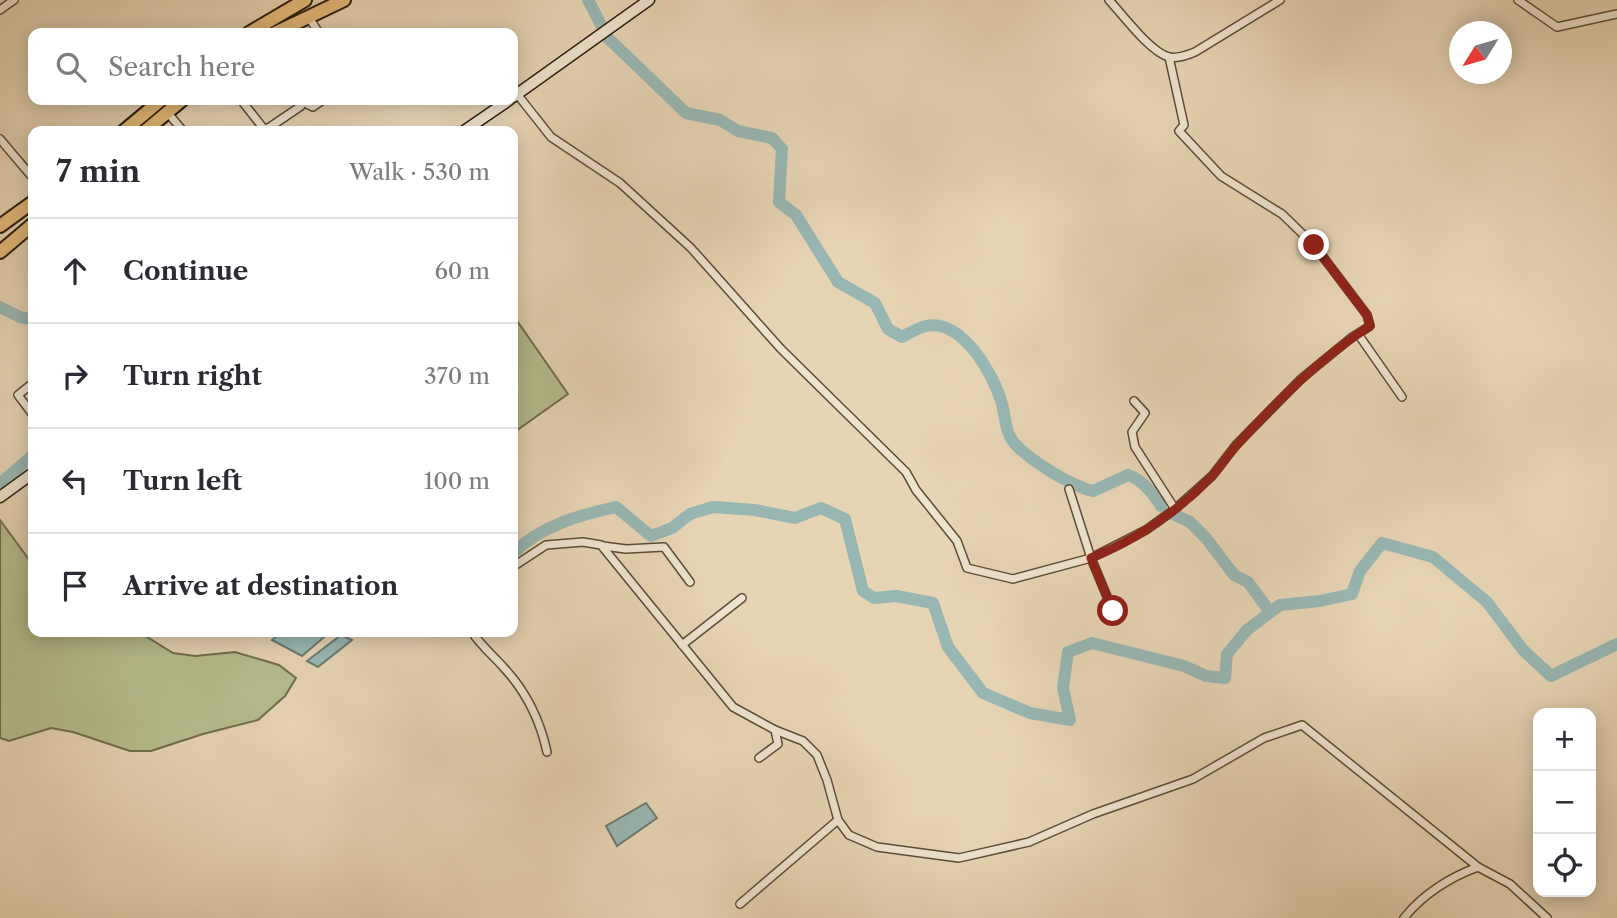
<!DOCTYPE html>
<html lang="en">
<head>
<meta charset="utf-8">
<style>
  :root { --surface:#fff; --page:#f2f2f3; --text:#2b2b33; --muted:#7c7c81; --line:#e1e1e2 }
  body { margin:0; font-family:"Libre Caslon Text",serif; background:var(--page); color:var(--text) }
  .controls { position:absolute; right:21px; bottom:21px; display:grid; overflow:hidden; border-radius:14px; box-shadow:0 4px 18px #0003 }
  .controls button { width:63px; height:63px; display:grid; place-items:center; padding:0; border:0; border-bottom:2px solid var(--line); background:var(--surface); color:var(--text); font:35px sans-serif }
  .compass { position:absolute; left:1449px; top:21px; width:63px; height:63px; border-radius:50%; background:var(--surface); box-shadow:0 4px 18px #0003; rotate:233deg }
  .stop { position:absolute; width:21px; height:21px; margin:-16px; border:5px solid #8f2418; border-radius:50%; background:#fff }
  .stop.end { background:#8f2418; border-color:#fff; box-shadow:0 2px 7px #0008 }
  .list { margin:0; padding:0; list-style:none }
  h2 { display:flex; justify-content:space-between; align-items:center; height:91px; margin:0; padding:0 28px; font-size:30px }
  h2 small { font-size:23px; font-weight:400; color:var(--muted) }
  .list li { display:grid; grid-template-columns:46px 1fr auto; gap:21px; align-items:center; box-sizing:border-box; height:105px; padding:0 28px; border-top:2px solid var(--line) }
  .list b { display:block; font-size:26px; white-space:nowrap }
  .list em { font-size:23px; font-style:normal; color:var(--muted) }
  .icon { flex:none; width:38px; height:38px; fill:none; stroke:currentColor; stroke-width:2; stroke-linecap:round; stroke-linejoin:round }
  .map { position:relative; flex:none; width:1617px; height:918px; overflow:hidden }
  .search { position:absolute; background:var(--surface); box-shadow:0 4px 18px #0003; left:28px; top:28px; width:490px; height:77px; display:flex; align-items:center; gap:18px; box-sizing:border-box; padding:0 24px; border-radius:14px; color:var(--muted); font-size:26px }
  .panel { position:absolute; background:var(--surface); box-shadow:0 4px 18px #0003; left:28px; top:126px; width:490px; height:511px; border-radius:14px }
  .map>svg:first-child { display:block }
  .green { fill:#b6bc8c; stroke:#706d4c; stroke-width:2 }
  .water { fill:#98b7b3; stroke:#6c7a70; stroke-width:2 }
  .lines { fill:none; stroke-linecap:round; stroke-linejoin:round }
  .river { stroke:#98b7b3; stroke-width:12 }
  .street-casing { stroke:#5a4c36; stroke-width:10 }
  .secondary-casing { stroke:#2b1e0c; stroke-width:13 }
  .highway-casing { stroke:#2b1e0c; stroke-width:16 }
  .street { stroke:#efe3ce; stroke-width:7 }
  .secondary { stroke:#efe3ce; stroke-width:10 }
  .highway { stroke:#e4ba7a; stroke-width:12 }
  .route { stroke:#8f2418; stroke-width:9 }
</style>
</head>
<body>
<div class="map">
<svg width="1617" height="918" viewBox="0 0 1617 918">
  <rect width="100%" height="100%" fill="#e7d4b3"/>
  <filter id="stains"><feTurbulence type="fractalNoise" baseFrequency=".00286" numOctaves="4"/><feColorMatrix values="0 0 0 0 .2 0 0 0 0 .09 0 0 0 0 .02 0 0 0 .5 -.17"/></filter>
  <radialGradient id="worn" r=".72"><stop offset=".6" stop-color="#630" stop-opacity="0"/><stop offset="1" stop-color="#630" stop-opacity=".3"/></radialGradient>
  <!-- green -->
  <g class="green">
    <polygon points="513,315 568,394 513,433"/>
    <polygon points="0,520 33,565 33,632 139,632 173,653 195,656 235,652 279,665 296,678 285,696 258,720 203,734 151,751 130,751 73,732 51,728 9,741 0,738"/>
  </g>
  <!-- water -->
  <g class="water">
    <polygon points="281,632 330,632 302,656 272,640"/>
    <polygon points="341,635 352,640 318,667 307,661"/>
    <polygon points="646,803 657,818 617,846 606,826"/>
  </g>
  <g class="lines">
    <!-- river -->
    <g class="river">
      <path d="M 588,0 L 608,38 L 686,113 L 720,120 L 738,131 L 772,138 L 782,149 L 779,202 L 796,215 L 838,282 L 875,303 L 888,329 L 902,337 C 909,333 918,328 926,326 C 962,318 994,375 1002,404 C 1005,415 1005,430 1012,440 C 1025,458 1071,486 1093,491 L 1128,475 C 1143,480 1153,493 1161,506"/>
      <polyline points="0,307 20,317 33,320"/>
      <polyline points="0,484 33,455"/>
      <polyline points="1173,514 1190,522 1206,538 1234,575 1248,582 1270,612"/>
      <path d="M 513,553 C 541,526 579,515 616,507 L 651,536 L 672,528 L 690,514 L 713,507 L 755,510 L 795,518 L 821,508 L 845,519 L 863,591 L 874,598 L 896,596 L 933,603 L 948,647 L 983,693 L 1030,713 L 1070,720 L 1063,688 L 1068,652 L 1092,643 L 1184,666 L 1206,676 L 1225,678 L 1227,654 L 1247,630 L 1280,605 L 1320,601 L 1352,594 L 1360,571 L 1382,543 L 1433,557 L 1487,602 L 1523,650 L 1551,676 L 1617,644"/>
    </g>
    <!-- street casing -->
    <g class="street-casing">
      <g id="street">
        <path d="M 1109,0 C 1122,14 1150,52 1169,57 C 1178,59 1187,55 1195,52 L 1280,0"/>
        <polyline points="1518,0 1557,27 1617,14"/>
        <polyline points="0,10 14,0"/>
        <polyline points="308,16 319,33"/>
        <polyline points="517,94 551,137 620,183 691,248 781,349 906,472 916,490 957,541 967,568 1013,579 1091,558 1146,530 1175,509 1212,476 1236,445 1301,379 1351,338 1370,326 1367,315 1314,245 1282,214 1221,176 1179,131 1184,125 1169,57"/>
        <polyline points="241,100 264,129 270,127 301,106 302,100"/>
        <polyline points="303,102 313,107 323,100"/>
        <polyline points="167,112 183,131"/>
        <polyline points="0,139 33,178"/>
        <polyline points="1358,334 1402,397"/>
        <polyline points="33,383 18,395 33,415"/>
        <polyline points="1134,401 1145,413 1132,432 1135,447 1175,509"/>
        <polyline points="1069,489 1091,558 1113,611"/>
        <polyline points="603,546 626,549 664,547 690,582"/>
        <polyline points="514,566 546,545 583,542 601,545 733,707 775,730 778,744 759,758"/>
        <path d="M 472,632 C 481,646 494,656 505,669 C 527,693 540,720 547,752"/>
        <polyline points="682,645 742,598"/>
        <polyline points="775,730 803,741 817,755 827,780 838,820 849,835 877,847 959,858 1029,842 1093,814 1193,779 1264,738 1302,725 1478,867"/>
        <polyline points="740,904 838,820"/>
        <path d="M 1404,918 C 1422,895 1450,877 1478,867 L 1510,884 L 1547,918"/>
      </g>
    </g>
    <!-- secondary casing -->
    <g class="secondary-casing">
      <g id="secondary">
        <polyline points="513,97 649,0"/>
        <polyline points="464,131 509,100"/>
        <polyline points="0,497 33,473"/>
      </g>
    </g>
    <!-- highway casing -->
    <g class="highway-casing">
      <g id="highway">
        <polyline points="249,33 305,0"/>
        <polyline points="275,33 344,0"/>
        <polyline points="124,131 161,100"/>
        <polyline points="145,131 182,100"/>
        <polyline points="0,226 33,202"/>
        <polyline points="0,252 33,224"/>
      </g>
    </g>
    <!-- street -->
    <use href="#street" class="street"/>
    <!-- secondary -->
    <use href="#secondary" class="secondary"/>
    <!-- highway -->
    <use href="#highway" class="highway"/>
  </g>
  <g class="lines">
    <!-- route -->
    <path class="route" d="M 1113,611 L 1091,558 C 1136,540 1177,512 1211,477 C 1221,467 1228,454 1238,444 C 1277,401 1320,358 1370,326 L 1367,315 L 1314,245"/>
  </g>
  <rect width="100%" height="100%" filter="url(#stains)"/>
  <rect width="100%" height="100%" fill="url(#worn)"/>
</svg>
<div class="controls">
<button>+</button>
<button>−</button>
<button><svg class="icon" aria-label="locate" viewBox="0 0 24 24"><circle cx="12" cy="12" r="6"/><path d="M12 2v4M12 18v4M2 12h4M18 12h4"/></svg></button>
</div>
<svg class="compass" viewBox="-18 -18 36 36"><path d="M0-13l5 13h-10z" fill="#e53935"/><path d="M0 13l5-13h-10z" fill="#7c7c81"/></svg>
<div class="stop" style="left:1113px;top:611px"></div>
<div class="stop end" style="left:1314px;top:245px"></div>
<div class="search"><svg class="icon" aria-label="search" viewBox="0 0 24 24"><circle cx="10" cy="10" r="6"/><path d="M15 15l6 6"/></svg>Search here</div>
<section class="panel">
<h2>7 min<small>Walk · 530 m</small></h2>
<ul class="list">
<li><svg class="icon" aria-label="ahead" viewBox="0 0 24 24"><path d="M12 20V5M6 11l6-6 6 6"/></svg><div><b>Continue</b></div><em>60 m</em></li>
<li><svg class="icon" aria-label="right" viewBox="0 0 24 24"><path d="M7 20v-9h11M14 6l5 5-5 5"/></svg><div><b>Turn right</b></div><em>370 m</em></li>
<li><svg class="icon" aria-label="left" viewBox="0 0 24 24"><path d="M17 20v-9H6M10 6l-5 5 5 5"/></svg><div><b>Turn left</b></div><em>100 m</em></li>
<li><svg class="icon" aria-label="arrive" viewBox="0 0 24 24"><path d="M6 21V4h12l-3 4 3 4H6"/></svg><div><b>Arrive at destination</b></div></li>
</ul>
</section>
</div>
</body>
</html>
